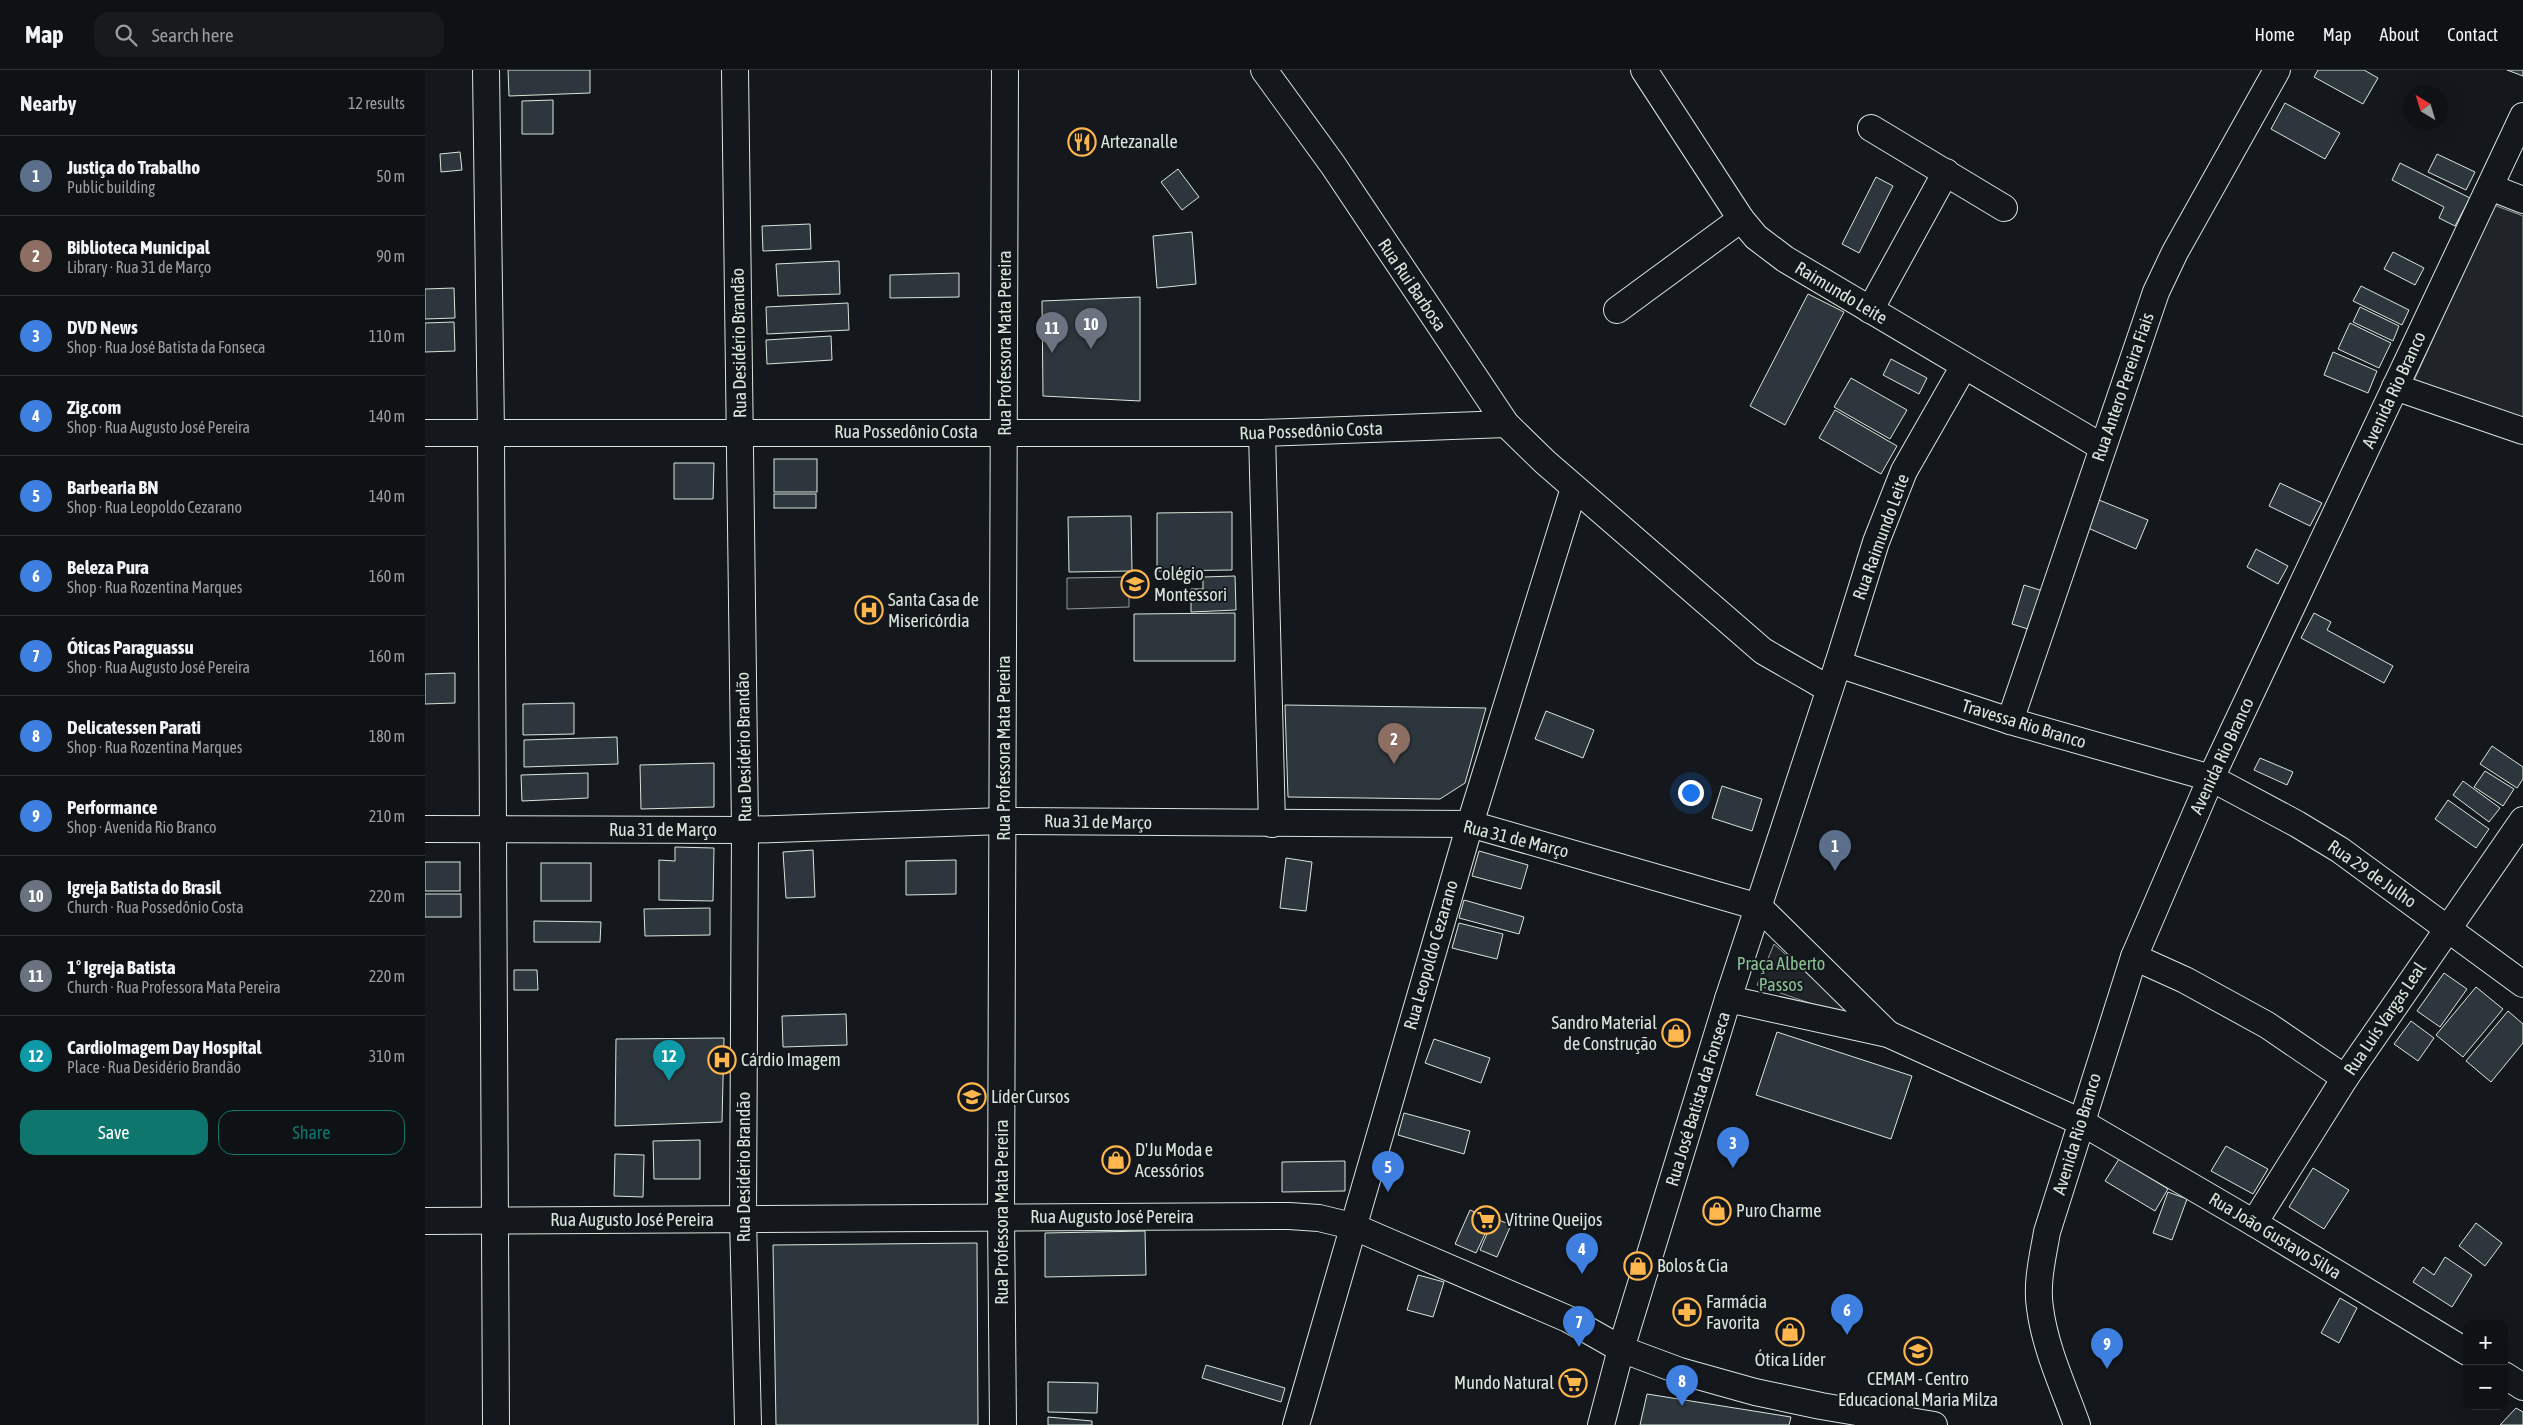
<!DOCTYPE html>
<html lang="en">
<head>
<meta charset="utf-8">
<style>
  :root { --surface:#0f1215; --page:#181b1e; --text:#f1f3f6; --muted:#9b9ea0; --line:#2f3234; --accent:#0f766e }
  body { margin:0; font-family:"Asap Condensed",sans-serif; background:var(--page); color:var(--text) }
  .controls { position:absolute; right:15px; bottom:15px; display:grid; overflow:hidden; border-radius:10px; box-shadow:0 5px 20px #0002 }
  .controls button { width:45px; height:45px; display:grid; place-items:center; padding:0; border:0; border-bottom:1px solid var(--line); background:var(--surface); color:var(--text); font:25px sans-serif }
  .compass { position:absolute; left:1978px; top:15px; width:45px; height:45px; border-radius:50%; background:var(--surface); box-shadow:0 5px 20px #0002; rotate:322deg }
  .you { position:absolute; left:1265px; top:722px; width:18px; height:18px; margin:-12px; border:4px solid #fff; border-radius:50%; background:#1a73e8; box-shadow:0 0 0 8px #1a73e833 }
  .badge { display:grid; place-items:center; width:32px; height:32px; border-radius:50%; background:var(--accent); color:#fff; font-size:16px; font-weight:700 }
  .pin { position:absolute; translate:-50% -41px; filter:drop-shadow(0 1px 2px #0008) }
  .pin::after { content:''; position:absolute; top:26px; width:18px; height:15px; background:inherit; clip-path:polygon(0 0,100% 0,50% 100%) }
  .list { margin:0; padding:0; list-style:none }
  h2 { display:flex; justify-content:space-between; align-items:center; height:65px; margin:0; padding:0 20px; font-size:21px }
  h2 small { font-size:16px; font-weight:400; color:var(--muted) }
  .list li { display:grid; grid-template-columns:32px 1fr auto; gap:15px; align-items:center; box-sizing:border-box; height:80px; padding:0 20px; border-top:1px solid var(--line) }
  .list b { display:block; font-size:19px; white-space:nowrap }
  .list p { margin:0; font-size:16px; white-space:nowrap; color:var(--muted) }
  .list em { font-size:16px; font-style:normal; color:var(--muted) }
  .actions { display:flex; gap:10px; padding:15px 20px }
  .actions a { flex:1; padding:11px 0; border:1px solid var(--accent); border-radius:15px; text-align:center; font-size:18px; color:var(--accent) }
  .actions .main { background:var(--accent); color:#fff }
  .icon { flex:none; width:28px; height:28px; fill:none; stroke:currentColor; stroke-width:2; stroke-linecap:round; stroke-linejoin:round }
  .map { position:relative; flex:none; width:2098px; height:1355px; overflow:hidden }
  header { display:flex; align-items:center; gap:30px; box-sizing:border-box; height:70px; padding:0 25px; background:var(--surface); border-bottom:1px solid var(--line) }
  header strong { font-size:24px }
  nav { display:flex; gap:28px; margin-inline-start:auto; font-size:18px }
  .search { width:350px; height:45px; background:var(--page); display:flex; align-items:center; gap:12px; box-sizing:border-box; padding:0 18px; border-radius:15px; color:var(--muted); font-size:19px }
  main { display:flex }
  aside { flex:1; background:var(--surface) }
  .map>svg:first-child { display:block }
  .green { fill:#202428; stroke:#939e99 }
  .building { fill:#2c363c; stroke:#d8e6dc }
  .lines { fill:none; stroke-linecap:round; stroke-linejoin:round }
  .minor-casing { stroke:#d8e6dc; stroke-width:28 }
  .minor { stroke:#14181c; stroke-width:26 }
  .labels { text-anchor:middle; stroke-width:4; stroke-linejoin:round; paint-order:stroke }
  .poi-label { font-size:18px; fill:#d8e6dc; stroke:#14181c; text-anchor:start }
  .street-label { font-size:18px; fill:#d8e6dc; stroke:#14181c }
  .park-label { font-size:18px; fill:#8ac095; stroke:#14181c }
</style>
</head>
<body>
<header>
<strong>Map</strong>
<div class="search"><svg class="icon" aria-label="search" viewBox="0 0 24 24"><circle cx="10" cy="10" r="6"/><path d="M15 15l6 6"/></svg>Search here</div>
<nav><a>Home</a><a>Map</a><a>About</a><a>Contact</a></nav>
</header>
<main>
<aside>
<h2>Nearby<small>12 results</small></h2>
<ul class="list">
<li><span class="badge" style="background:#5c6f8a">1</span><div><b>Justiça do Trabalho</b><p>Public building</p></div><em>50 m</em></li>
<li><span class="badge" style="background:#8d6e63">2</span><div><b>Biblioteca Municipal</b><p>Library · Rua 31 de Março</p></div><em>90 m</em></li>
<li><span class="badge" style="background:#3f7fe0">3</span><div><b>DVD News</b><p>Shop · Rua José Batista da Fonseca</p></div><em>110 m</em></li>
<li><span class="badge" style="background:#3f7fe0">4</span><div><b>Zig.com</b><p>Shop · Rua Augusto José Pereira</p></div><em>140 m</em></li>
<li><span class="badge" style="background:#3f7fe0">5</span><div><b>Barbearia BN</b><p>Shop · Rua Leopoldo Cezarano</p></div><em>140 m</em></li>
<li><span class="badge" style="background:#3f7fe0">6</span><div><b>Beleza Pura</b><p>Shop · Rua Rozentina Marques</p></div><em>160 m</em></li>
<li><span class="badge" style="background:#3f7fe0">7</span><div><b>Óticas Paraguassu</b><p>Shop · Rua Augusto José Pereira</p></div><em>160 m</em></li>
<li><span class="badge" style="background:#3f7fe0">8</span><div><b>Delicatessen Parati</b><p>Shop · Rua Rozentina Marques</p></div><em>180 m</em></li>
<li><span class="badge" style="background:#3f7fe0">9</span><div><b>Performance</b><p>Shop · Avenida Rio Branco</p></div><em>210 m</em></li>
<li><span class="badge" style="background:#6b7280">10</span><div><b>Igreja Batista do Brasil</b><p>Church · Rua Possedônio Costa</p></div><em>220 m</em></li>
<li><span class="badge" style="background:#6b7280">11</span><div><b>1° Igreja Batista</b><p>Church · Rua Professora Mata Pereira</p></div><em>220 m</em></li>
<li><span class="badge" style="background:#0f9aa8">12</span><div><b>CardioImagem Day Hospital</b><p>Place · Rua Desidério Brandão</p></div><em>310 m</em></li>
</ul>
<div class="actions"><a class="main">Save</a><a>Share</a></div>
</aside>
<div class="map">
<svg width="2098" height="1355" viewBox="0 0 2098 1355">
  <rect width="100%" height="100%" fill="#14181c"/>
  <!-- green -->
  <g class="green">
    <polygon points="2069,135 2098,146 2098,354 1987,315"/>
    <polygon points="704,507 704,537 642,539 642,508"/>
    <polygon points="1349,874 1434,950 1332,915"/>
  </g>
  <!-- building -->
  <g class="building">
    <polygon points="83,0 165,0 165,23 84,26"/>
    <polygon points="1893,0 1939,0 1953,8 1938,34 1889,7"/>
    <polygon points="2082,0 2098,0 2098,6"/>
    <polygon points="128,30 128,64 97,64 97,31"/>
    <polygon points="1860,33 1915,63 1900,89 1846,59"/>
    <polygon points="35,82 37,100 16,102 15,84"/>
    <polygon points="2012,84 2050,102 2041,120 2003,102"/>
    <polygon points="1975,93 2045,128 2030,156 2014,148 2019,137 1967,110"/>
    <polygon points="753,99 774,127 757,140 736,112"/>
    <polygon points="1451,107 1468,116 1434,183 1417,174"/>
    <polygon points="385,154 386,179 338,181 337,156"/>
    <polygon points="767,162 771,214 732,218 728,166"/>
    <polygon points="1968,182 1999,198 1990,215 1959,199"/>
    <polygon points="414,191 415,224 353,226 351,194"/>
    <polygon points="534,203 534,227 465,228 465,205"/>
    <polygon points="1936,216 1984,240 1977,255 1928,231"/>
    <polygon points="29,218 30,248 0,249 0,219"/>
    <polygon points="1383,224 1419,242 1360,355 1325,336"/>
    <polygon points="715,227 715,331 618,326 617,231"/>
    <polygon points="423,233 424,260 342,264 341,237"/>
    <polygon points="1935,237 1974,256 1968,271 1928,252"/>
    <polygon points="29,252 30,281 0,282 0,253"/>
    <polygon points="1925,253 1966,273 1954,298 1913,279"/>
    <polygon points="406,266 407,290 342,294 341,270"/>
    <polygon points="1908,282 1952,301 1943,323 1899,305"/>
    <polygon points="1466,289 1502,308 1494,324 1458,305"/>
    <polygon points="1426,308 1482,340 1465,369 1409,337"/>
    <polygon points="1410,340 1472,376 1456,404 1394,368"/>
    <rect x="349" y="389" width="43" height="33"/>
    <polygon points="249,393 289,393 288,429 249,429"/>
    <polygon points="1855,413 1897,433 1885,456 1844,436"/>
    <rect x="349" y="424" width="42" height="14"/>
    <polygon points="1674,430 1723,450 1711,479 1663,458"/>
    <polygon points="807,442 807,500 732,501 732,443"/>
    <polygon points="706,446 707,501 644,502 643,447"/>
    <polygon points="1831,479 1863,496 1853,514 1822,497"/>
    <polygon points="810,506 811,540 766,542 766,519 778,519 778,507"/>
    <polygon points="1599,515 1618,521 1606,560 1587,554"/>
    <polygon points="810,543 810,591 709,591 709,544"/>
    <polygon points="1889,543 1906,552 1902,560 1968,596 1959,613 1876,568"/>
    <polygon points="30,603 30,633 0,634 0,604"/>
    <polygon points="149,633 149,664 98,665 98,634"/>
    <polygon points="860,635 1061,638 1040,713 1015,729 863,727"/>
    <polygon points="1121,641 1169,660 1158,688 1110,669"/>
    <polygon points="192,667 193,694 99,697 99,670"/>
    <polygon points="2067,676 2098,697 2098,709 2092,718 2055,694"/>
    <polygon points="1835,688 1868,702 1862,715 1829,700"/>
    <polygon points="289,693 289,737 216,739 215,695"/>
    <polygon points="2060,701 2089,719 2078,736 2049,717"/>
    <polygon points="163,703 163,728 97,731 96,705"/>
    <polygon points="2038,711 2075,738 2064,752 2028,725"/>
    <polygon points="1297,716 1337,729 1327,761 1287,748"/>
    <polygon points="2023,730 2064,759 2051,778 2010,749"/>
    <polygon points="250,777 289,778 288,831 234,830 234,790 250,791"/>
    <polygon points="388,780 390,827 361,828 358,782"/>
    <polygon points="1054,781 1103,795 1096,819 1047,806"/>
    <polygon points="861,788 887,792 881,841 855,838"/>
    <polygon points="531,790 531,824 481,825 481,791"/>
    <rect x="0" y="792" width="35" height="29"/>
    <rect x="116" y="793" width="50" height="38"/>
    <rect x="0" y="824" width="36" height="23"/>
    <polygon points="1039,830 1099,847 1094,864 1034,848"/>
    <polygon points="285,838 285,865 220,866 219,839"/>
    <polygon points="109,851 176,852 175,872 109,872"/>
    <polygon points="1034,853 1078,864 1072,889 1027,878"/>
    <polygon points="89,900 112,900 113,920 89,920"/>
    <polygon points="2019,903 2042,919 2015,957 1992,941"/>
    <polygon points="2051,917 2078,939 2038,987 2011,965"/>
    <polygon points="2083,941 2098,954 2098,973 2066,1012 2041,991"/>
    <polygon points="421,944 422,975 358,977 357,946"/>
    <polygon points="1986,951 2009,968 1993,991 1969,974"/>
    <polygon points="1352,962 1487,1006 1466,1069 1331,1025"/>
    <polygon points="299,968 297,1052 190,1056 191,969"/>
    <polygon points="1009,969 1065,988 1056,1013 1000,993"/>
    <polygon points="979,1043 1045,1061 1039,1084 973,1065"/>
    <polygon points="275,1070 275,1109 229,1109 228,1071"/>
    <polygon points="1801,1076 1843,1099 1828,1124 1786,1101"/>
    <polygon points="190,1084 219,1085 218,1127 189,1126"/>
    <polygon points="1694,1089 1743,1119 1730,1141 1680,1111"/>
    <polygon points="920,1091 920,1121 857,1122 857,1092"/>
    <polygon points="1888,1098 1924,1120 1899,1159 1864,1137"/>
    <polygon points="1743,1122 1762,1129 1747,1170 1728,1163"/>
    <polygon points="1045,1140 1067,1149 1051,1183 1030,1174"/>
    <polygon points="1069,1148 1086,1155 1072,1187 1055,1180"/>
    <polygon points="2051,1153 2077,1173 2060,1196 2034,1176"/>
    <polygon points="720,1161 721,1205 620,1207 620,1163"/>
    <polygon points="552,1173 553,1355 351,1355 348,1175"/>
    <polygon points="2020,1187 2047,1205 2027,1237 1988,1212 1998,1197 2009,1205"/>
    <polygon points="993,1205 1019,1212 1008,1247 982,1240"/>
    <polygon points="1915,1228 1932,1238 1914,1273 1896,1263"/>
    <polygon points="781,1295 860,1318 856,1332 777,1308"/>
    <polygon points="623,1312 673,1313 672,1343 623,1342"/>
    <polygon points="1222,1324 1366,1347 1364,1355 1215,1355"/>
    <polygon points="2091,1338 2098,1342 2098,1355 2075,1355"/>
    <polygon points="623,1347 667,1351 667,1355 623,1355"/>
  </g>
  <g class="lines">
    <!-- minor casing -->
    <g class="minor-casing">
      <g id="minor">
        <polyline points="61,0 66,364 71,1355"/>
        <polyline points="310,0 320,760 318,1149 323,1355"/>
        <polyline points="839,0 908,95 1081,354 1120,392 1338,581 1404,619"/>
        <polyline points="1219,0 1316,149 1331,167 1360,189 1677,377"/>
        <polyline points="1446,58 1579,138"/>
        <polyline points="2065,117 2098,130"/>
        <polyline points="1192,240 1316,149"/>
        <polyline points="1445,240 1521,102"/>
        <polyline points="1970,317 2098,361"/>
        <polyline points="0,363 837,363 1081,354"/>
        <polyline points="837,363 847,754"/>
        <polyline points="1413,594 1585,651 1786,708 1872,754 1915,780 2098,914"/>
        <polyline points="1585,651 1731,222 1750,182 1852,0"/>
        <polyline points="0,759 320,760 578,751 1045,754 1334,837 1463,964"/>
        <polyline points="1709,887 1760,910 1842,955 1920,1008"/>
        <polyline points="1303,929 1463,964 1656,1052 1829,1153 2042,1282"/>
        <polyline points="0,1151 864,1146 894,1148 927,1156 1143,1249 1196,1279 1255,1301 1330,1322 1396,1336 1509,1355"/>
        <polyline points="1829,1153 1920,1008 2098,750"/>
        <polyline points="2079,1305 2098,1317"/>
        <polyline points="578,1355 576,1147 580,0"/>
        <polyline points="871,1355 1045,754 1149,418"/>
        <polyline points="1176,1355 1196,1279 1303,929 1413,594 1451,472 1479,401 1539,296"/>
        <path d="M 1652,1355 C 1639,1318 1620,1278 1615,1238 C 1611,1213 1618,1186 1622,1162 L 1709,887 L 1786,708 L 2098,46"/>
      </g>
    </g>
    <!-- minor -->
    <use href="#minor" class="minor"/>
  </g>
  <!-- icons -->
  <defs>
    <g id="restaurant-ring" transform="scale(1.4375)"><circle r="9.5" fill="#14181c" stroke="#ffb74d" stroke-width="1.5"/><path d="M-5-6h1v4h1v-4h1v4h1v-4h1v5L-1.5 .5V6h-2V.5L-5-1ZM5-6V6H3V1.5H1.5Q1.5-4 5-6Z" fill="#ffb74d"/></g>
    <g id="school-ring" transform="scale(1.4375)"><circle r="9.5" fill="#14181c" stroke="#ffb74d" stroke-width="1.5"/><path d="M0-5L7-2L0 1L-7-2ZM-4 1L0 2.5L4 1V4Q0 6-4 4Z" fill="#ffb74d"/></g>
    <g id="hospital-ring" transform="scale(1.4375)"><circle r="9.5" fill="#14181c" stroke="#ffb74d" stroke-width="1.5"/><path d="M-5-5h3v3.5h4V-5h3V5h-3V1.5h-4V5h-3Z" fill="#ffb74d"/></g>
    <g id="shop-ring" transform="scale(1.4375)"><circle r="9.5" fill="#14181c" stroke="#ffb74d" stroke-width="1.5"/><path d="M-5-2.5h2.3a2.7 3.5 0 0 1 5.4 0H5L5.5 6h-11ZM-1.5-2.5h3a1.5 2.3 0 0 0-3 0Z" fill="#ffb74d"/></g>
    <g id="supermarket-ring" transform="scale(1.4375)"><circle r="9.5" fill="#14181c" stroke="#ffb74d" stroke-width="1.5"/><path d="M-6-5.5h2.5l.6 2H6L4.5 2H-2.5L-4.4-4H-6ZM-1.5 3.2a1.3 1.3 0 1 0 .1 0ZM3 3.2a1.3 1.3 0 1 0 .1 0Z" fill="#ffb74d"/></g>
    <g id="pharmacy-ring" transform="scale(1.4375)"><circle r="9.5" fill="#14181c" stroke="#ffb74d" stroke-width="1.5"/><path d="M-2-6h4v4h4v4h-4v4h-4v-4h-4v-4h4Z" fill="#ffb74d"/></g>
  </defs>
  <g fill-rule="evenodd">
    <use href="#restaurant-ring" x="657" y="72"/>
    <use href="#school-ring" x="710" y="514"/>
    <use href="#hospital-ring" x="444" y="540"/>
    <use href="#shop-ring" x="1251" y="963"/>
    <use href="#hospital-ring" x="297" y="990"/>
    <use href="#school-ring" x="547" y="1027"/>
    <use href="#shop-ring" x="691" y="1090"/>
    <use href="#shop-ring" x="1292" y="1141"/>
    <use href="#supermarket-ring" x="1061" y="1150"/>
    <use href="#shop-ring" x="1213" y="1196"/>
    <use href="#pharmacy-ring" x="1262" y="1242"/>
    <use href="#shop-ring" x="1365" y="1262"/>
    <use href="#school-ring" x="1493" y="1281"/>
    <use href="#supermarket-ring" x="1148" y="1313"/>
  </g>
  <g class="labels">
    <!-- poi labels -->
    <g class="poi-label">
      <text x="676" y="78">Artezanalle</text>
      <text x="729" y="510">Colégio<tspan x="729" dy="21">Montessori</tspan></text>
      <text x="463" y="536">Santa Casa de<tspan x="463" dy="21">Misericórdia</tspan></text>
      <text x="1232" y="959" text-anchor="end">Sandro Material<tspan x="1232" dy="21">de Construção</tspan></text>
      <text x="316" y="996">Cárdio Imagem</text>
      <text x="566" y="1033">Líder Cursos</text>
      <text x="710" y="1086">D'Ju Moda e<tspan x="710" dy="21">Acessórios</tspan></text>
      <text x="1311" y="1147">Puro Charme</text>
      <text x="1080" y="1156">Vitrine Queijos</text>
      <text x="1232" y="1202">Bolos &amp; Cia</text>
      <text x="1281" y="1238">Farmácia<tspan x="1281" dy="21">Favorita</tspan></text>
      <text x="1365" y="1296" text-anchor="middle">Ótica Líder</text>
      <text x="1493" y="1315" text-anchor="middle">CEMAM - Centro<tspan x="1493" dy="21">Educacional Maria Milza</tspan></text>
      <text x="1129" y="1319" text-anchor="end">Mundo Natural</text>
    </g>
    <!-- street labels -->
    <g class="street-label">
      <text transform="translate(987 215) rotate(56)" y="6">Rua Rui Barbosa</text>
      <text transform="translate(1416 223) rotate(31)" y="6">Raimundo Leite</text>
      <text transform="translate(314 273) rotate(-91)" y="6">Rua Desidério Brandão</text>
      <text transform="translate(580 273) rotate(-90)" y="6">Rua Professora Mata Pereira</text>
      <text transform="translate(1698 317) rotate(-71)" y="6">Rua Antero Pereira Fiais</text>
      <text transform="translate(1969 320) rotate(-65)" y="6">Avenida Rio Branco</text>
      <text transform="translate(886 361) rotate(-2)" y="6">Rua Possedônio Costa</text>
      <text x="481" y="368">Rua Possedônio Costa</text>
      <text transform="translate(1456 467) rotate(-70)" y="6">Rua Raimundo Leite</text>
      <text transform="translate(1599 654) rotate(17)" y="6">Travessa Rio Branco</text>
      <text transform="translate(319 677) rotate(-91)" y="6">Rua Desidério Brandão</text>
      <text transform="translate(579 678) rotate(-90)" y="6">Rua Professora Mata Pereira</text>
      <text transform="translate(1797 686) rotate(-65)" y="6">Avenida Rio Branco</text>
      <text transform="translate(673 752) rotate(1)" y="6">Rua 31 de Março</text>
      <text x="238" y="766">Rua 31 de Março</text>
      <text transform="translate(1091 769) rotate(14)" y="6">Rua 31 de Março</text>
      <text transform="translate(1947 804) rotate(35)" y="6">Rua 29 de Julho</text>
      <text transform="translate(1006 885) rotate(-74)" y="6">Rua Leopoldo Cezarano</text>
      <text transform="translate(1960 949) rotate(-56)" y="6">Rua Luís Vargas Leal</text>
      <text transform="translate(1273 1029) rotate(-73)" y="6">Rua José Batista da Fonseca</text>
      <text transform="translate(1652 1064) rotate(-73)" y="6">Avenida Rio Branco</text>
      <text transform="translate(319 1097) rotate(-90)" y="6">Rua Desidério Brandão</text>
      <text transform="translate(577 1142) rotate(-90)" y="6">Rua Professora Mata Pereira</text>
      <text x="687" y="1153">Rua Augusto José Pereira</text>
      <text x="207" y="1156">Rua Augusto José Pereira</text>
      <text transform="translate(1850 1166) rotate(31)" y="6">Rua João Gustavo Silva</text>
    </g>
    <!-- park labels -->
    <g class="park-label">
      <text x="1356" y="900">Praça Alberto<tspan x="1356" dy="21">Passos</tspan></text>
    </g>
  </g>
</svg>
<div class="controls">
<button>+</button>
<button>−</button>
</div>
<svg class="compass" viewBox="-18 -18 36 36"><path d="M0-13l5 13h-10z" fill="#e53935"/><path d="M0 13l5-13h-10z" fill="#9b9ea0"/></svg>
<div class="you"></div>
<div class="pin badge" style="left:1410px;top:801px;background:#5c6f8a">1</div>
<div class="pin badge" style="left:969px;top:694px;background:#8d6e63">2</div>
<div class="pin badge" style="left:1308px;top:1098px;background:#3f7fe0">3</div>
<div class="pin badge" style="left:1157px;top:1204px;background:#3f7fe0">4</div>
<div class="pin badge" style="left:963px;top:1122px;background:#3f7fe0">5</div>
<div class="pin badge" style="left:1422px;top:1265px;background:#3f7fe0">6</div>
<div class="pin badge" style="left:1154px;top:1277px;background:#3f7fe0">7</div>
<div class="pin badge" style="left:1257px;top:1336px;background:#3f7fe0">8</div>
<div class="pin badge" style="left:1682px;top:1299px;background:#3f7fe0">9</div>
<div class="pin badge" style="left:666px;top:279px;background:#6b7280">10</div>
<div class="pin badge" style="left:627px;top:283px;background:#6b7280">11</div>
<div class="pin badge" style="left:244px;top:1011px;background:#0f9aa8">12</div>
</div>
</main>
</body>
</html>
